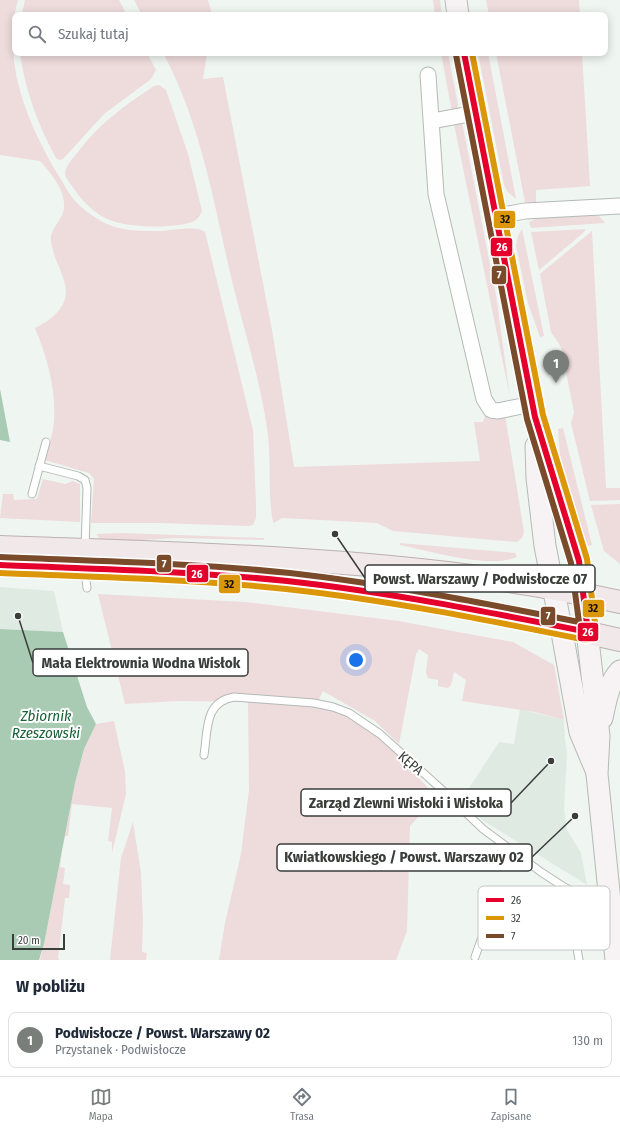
<!DOCTYPE html>
<html lang="pl">
<head>
<meta charset="utf-8">
<style>
  :root { --surface:#fff; --page:#f6f6f7; --text:#1f2937; --muted:#747a83; --line:#e0e1e3; --accent:#797e7b }
  body { margin:0; font-family:"Fira Sans Condensed",sans-serif; background:var(--page); color:var(--text) }
  .scale { position:absolute; left:12px; bottom:10px; width:53px; box-sizing:border-box; padding-left:4px; border:2px solid #3a3e3b; border-top:0; font-size:11px; line-height:14px; white-space:nowrap; color:#3a3e3b; -webkit-text-stroke:3px #fff; paint-order:stroke }
  .you { position:absolute; left:356px; top:660px; width:14px; height:14px; margin:-10px; border:3px solid #fff; border-radius:50%; background:#1a73e8; box-shadow:0 0 0 6px #1a73e833 }
  .badge { display:grid; place-items:center; width:26px; height:26px; border-radius:50%; background:var(--accent); color:#fff; font-size:13px; font-weight:700 }
  .pin { position:absolute; translate:-50% -33px; filter:drop-shadow(0 1px 2px #0008) }
  .pin::after { content:''; position:absolute; top:21px; width:14px; height:12px; background:inherit; clip-path:polygon(0 0,100% 0,50% 100%) }
  .list { margin:0; padding:0; list-style:none }
  h2 { display:flex; justify-content:space-between; align-items:center; height:52px; margin:0; padding:0 16px; font-size:17px }
  h2 small { font-size:13px; font-weight:400; color:var(--muted) }
  .list li { display:grid; grid-template-columns:26px 1fr auto; gap:12px; align-items:center; box-sizing:border-box; height:56px; margin:0 8px 8px; padding:0 8px; border:1px solid var(--line); border-radius:8px }
  .list b { display:block; font-size:15px; white-space:nowrap }
  .list p { margin:0; font-size:13px; white-space:nowrap; color:var(--muted) }
  .list em { font-size:13px; font-style:normal; color:var(--muted) }
  .icon { flex:none; width:22px; height:22px; fill:none; stroke:currentColor; stroke-width:2; stroke-linecap:round; stroke-linejoin:round }
  .map { position:relative; flex:none; width:620px; height:960px; overflow:hidden }
  .search { position:absolute; background:var(--surface); box-shadow:0 2px 10px #0003; left:12px; right:12px; top:12px; height:44px; display:flex; align-items:center; gap:10px; box-sizing:border-box; padding:0 14px; border-radius:8px; color:var(--muted); font-size:15px }
  .sheet { height:116px; background:var(--surface) }
  nav { display:flex; justify-content:space-around; align-items:center; box-sizing:border-box; height:56px; border-top:1px solid var(--line); background:var(--surface); font-size:11px; color:var(--muted) }
  nav a { display:grid; justify-items:center; gap:2px }
  nav .on { color:var(--accent) }
  .map>svg:first-child { display:block }
  .built { fill:#dfebe2 }
  .green { fill:#eedbdc }
  .water { fill:#a9cab3 }
  .lines { fill:none; stroke-linecap:round; stroke-linejoin:round }
  .lane-casing { stroke:#b5bab7; stroke-width:9 }
  .street-casing { stroke:#b5bab7; stroke-width:17 }
  .secondary-casing { stroke:#b5bab7; stroke-width:23 }
  .primary-casing { stroke:#bdb1b1; stroke-width:24 }
  .lane { stroke:#fdfefd; stroke-width:7 }
  .street { stroke:#fdfefd; stroke-width:15 }
  .secondary { stroke:#f7f3f4; stroke-width:21 }
  .primary { stroke:#f1e8e9; stroke-width:22 }
  .bus-1-casing { stroke:#fff; stroke-width:9 }
  .bus-2-casing { stroke:#fff; stroke-width:9 }
  .bus-3-casing { stroke:#fff; stroke-width:9 }
  .bus-1 { stroke:#e4002b; stroke-width:6 }
  .bus-2 { stroke:#db9609; stroke-width:6 }
  .bus-3 { stroke:#7a4b2a; stroke-width:6 }
  .labels { text-anchor:middle; stroke-width:4; stroke-linejoin:round; paint-order:stroke }
  .street-label { font-size:14px; fill:#3a3e3b; stroke:#fff }
  .water-label { font-size:15px; font-style:italic; fill:#1a6138; stroke:#fff }
  .key { fill:#fff; stroke:#c4c5c4; stroke-width:1 }
  .key-label { font-size:11px; fill:#3a3e3b }
  .leader { fill:none; stroke:#3a3e3b; stroke-width:1.5 }
  .callout-dot { fill:#3a3e3b; stroke:#fff; stroke-width:1.5 }
  .callout { fill:#fff; stroke:#3a3e3b; stroke-width:1.5 }
  .callout-label { font-size:15px; text-anchor:middle; font-weight:bold; fill:#3a3e3b }
  .line-badge { stroke:#fff; stroke-width:1.5 }
  .badge-label { font-size:11px; text-anchor:middle; font-weight:bold; fill:#fff }
  .pale-badge-label { font-size:11px; text-anchor:middle; font-weight:bold; fill:#111 }
</style>
</head>
<body>
<div class="map">
<svg width="620" height="960" viewBox="0 0 620 960">
  <rect width="100%" height="100%" fill="#eff5f1"/>
  <!-- built -->
  <g class="built">
    <polygon points="0,587 54,591 63,632 0,629"/>
    <polygon points="520,709 564,720 565,740 567,753 564,809 567,830 581,853 587,885 482,820 477,815 470,799 469,788 499,742 514,744"/>
  </g>
  <!-- green -->
  <g class="green">
    <path d="M 0,0 L 18,0 C 12,19 12,40 14,60 C 18,100 39,144 60,178 C 65,186 70,196 77,203 C 87,213 102,223 115,227 C 128,231 142,231 154,231 C 167,232 195,224 205,232 L 253,430 L 256,504 L 256,518 L 253,525 L 249,526 L 160,523 L 91,523 L 94,479 L 89,473 L 45,460 C 47,450 51,440 53,430 C 58,395 48,359 35,328 C 45,323 52,319 59,310 C 78,287 52,265 51,239 C 50,232 58,223 61,217 C 72,198 52,174 40,161 L 0,155 Z"/>
    <polygon points="25,0 119,0 127,15 22,15"/>
    <polygon points="134,0 208,0 212,15 142,15"/>
    <polygon points="433,0 440,0 442,15 435,15"/>
    <polygon points="486,0 579,0 580,15 489,15"/>
    <path d="M 20,53 L 147,53 L 156,70 L 151,79 L 104,114 L 63,159 L 59,160 L 56,158 C 38,125 25,90 20,53 Z"/>
    <path d="M 163,53 L 207,53 L 203,79 L 223,77 L 272,330 L 294,467 L 480,461 L 474,422 L 483,422 L 485,416 L 505,415 L 524,532 L 522,538 L 517,542 L 393,531 L 377,523 L 282,518 L 274,523 L 273,522 C 267,491 272,459 267,428 C 260,379 244,330 232,281 C 214,204 201,123 163,53 Z"/>
    <polygon points="441,53 448,53 458,105 457,109 452,112"/>
    <polygon points="478,53 488,53 516,199 507,191 504,185"/>
    <polygon points="496,53 582,53 590,186 536,190 536,202 525,202"/>
    <path d="M 159,85 L 166,90 L 188,154 L 202,211 C 200,216 197,220 192,222 C 172,229 124,228 105,218 C 92,211 82,200 74,189 C 71,184 65,178 65,173 C 66,165 73,158 78,152 C 100,123 124,106 154,86 Z"/>
    <polygon points="458,122 462,124 463,127 496,295 510,397 454,124"/>
    <polygon points="592,215 599,216 605,223 531,228 529,222 538,218"/>
    <polygon points="522,229 544,336 540,337 528,303 516,246 518,236"/>
    <polygon points="586,229 583,233 539,270 531,232"/>
    <polygon points="592,231 606,488 620,488 620,500 590,501 571,423 574,412 561,347 551,332 540,274"/>
    <polygon points="563,428 592,545 583,547 560,455 558,429"/>
    <polygon points="43,479 65,484 73,481 80,484 80,522 0,518 3,494 13,494 14,500 37,499"/>
    <polygon points="620,504 620,564 604,551 591,505"/>
    <polygon points="121,533 264,538 264,540 175,538 112,542 102,541 96,534"/>
    <path d="M 400,543 L 515,553 L 517,557 C 488,569 431,551 400,545 Z"/>
    <path d="M 98,594 L 245,602 L 398,621 L 513,642 L 554,665 L 564,720 L 535,712 L 462,701 L 466,680 L 454,672 L 451,685 L 448,688 L 438,686 L 438,680 L 428,678 L 426,673 L 428,655 L 419,649 L 416,654 L 399,744 L 375,721 L 323,691 L 317,703 C 335,711 353,718 369,730 C 394,748 415,774 436,797 L 410,826 L 407,931 L 396,960 L 219,960 L 225,923 L 241,854 L 249,790 L 248,702 L 178,701 L 125,704 Z"/>
    <polygon points="114,721 125,772 126,794 112,853 112,842 108,841 112,808 72,804 68,836 64,836 60,867 65,868 63,884 70,885 69,898 65,898 58,959 60,960 40,960 44,944 75,783 84,749 96,724"/>
    <polygon points="133,822 141,873 143,922 142,952 147,953 146,960 110,960 121,858"/>
  </g>
  <!-- water -->
  <g class="water">
    <polygon points="0,389 1,394 10,442 0,440"/>
    <polygon points="0,629 63,632 87,707 96,724 84,749 75,783 44,944 39,960 0,960"/>
  </g>
  <g class="lines">
    <!-- lane casing -->
    <g class="lane-casing">
      <g id="lane">
        <polyline points="39,466 78,476 85,480 87,488 85,548"/>
        <polyline points="32,494 46,442"/>
        <polyline points="85,570 87,588"/>
        <path d="M 204,755 C 208,730 204,702 234,697 L 314,703 L 333,707 L 349,713 L 380,734 L 439,787 L 483,829 L 541,872 L 564,887 L 584,897 L 608,902"/>
        <polyline points="572,920 579,960"/>
        <polyline points="475,957 481,940 572,920 584,897"/>
      </g>
    </g>
    <!-- street casing -->
    <g class="street-casing">
      <g id="street">
        <polyline points="428,75 436,194 484,399 491,410 498,411 532,404"/>
        <polyline points="432,121 475,113"/>
        <polyline points="497,216 525,211 620,206"/>
      </g>
    </g>
    <!-- secondary casing -->
    <g class="secondary-casing">
      <g id="secondary">
        <polyline points="456,0 458,15"/>
        <polyline points="464,53 535,417 579,561 599,736 597,774 616,960"/>
        <polyline points="536,446 537,478 545,546 561,627 580,732 596,770"/>
        <path d="M 602,718 C 606,700 608,684 620,671"/>
      </g>
    </g>
    <!-- primary casing -->
    <g class="primary-casing">
      <g id="primary">
        <path d="M 0,547 C 164,553 330,556 494,579 C 536,584 578,593 620,602"/>
        <path d="M 0,565 C 82,569 164,570 245,577 C 372,588 496,612 620,640"/>
      </g>
    </g>
    <!-- lane -->
    <use href="#lane" class="lane"/>
    <!-- street -->
    <use href="#street" class="street"/>
    <!-- secondary -->
    <use href="#secondary" class="secondary"/>
    <!-- primary -->
    <use href="#primary" class="primary"/>
    <!-- bus-1 casing -->
    <g class="bus-1-casing">
      <path id="bus-1" d="M 0,565 C 96,569 191,571 287,581 C 388,592 488,612 588,632 L 579,561 L 535,417 L 464,53"/>
    </g>
    <!-- bus-2 casing -->
    <g class="bus-2-casing">
      <path id="bus-2" d="M 0,573 C 95,577 191,579 286,589 C 387,600 487,620 586,640 L 594,638 L 596,631 L 587,559 L 543,415 L 472,53"/>
    </g>
    <!-- bus-3 casing -->
    <g class="bus-3-casing">
      <path id="bus-3" d="M 0,557 C 97,561 194,563 290,573 C 387,584 483,603 579,622 L 571,563 L 527,419 L 456,55"/>
    </g>
    <!-- bus-1 -->
    <use href="#bus-1" class="bus-1"/>
    <!-- bus-2 -->
    <use href="#bus-2" class="bus-2"/>
    <!-- bus-3 -->
    <use href="#bus-3" class="bus-3"/>
  </g>
  <g class="labels">
    <!-- street labels -->
    <g class="street-label">
      <text transform="translate(411 763) rotate(41)" y="5">KĘPA</text>
    </g>
    <!-- water labels -->
    <g class="water-label">
      <text x="46" y="721">Zbiornik<tspan x="46" dy="17">Rzeszowski</tspan></text>
    </g>
  </g>
  <!-- legend -->
  <rect x="478" y="886" width="132" height="64" rx="6" class="key"/>
  <rect x="486" y="898" width="18" height="4" fill="#e4002b"/>
  <rect x="486" y="916" width="18" height="4" fill="#db9609"/>
  <rect x="486" y="934" width="18" height="4" fill="#7a4b2a"/>
  <g class="key-label">
    <text x="511" y="904">26</text>
    <text x="511" y="922">32</text>
    <text x="511" y="940">7</text>
  </g>
  <!-- callouts -->
  <path class="leader" d="M335 534L365 578M18 616L33 663M551 761L511 803M575 816L532 857"/>
  <g class="callout-dot">
    <circle cx="335" cy="534" r="4"/>
    <circle cx="18" cy="616" r="4"/>
    <circle cx="551" cy="761" r="4"/>
    <circle cx="575" cy="816" r="4"/>
  </g>
  <g class="callout">
    <rect x="365" y="565" width="230" height="27" rx="4"/>
    <rect x="33" y="649" width="215" height="27" rx="4"/>
    <rect x="301" y="789" width="210" height="27" rx="4"/>
    <rect x="277" y="844" width="255" height="27" rx="4"/>
  </g>
  <g class="callout-label">
    <text x="480" y="584">Powst. Warszawy / Podwisłocze 07</text>
    <text x="141" y="668">Mała Elektrownia Wodna Wisłok</text>
    <text x="406" y="808">Zarząd Zlewni Wisłoki i Wisłoka</text>
    <text x="404" y="862">Kwiatkowskiego / Powst. Warszawy 02</text>
  </g>
  <g class="line-badge">
    <rect x="493" y="210" width="23" height="19" rx="4" fill="#db9609"/>
    <rect x="490" y="237" width="23" height="20" rx="4" fill="#e4002b"/>
    <rect x="491" y="265" width="16" height="20" rx="4" fill="#7a4b2a"/>
    <rect x="156" y="554" width="16" height="19" rx="4" fill="#7a4b2a"/>
    <rect x="186" y="564" width="23" height="19" rx="4" fill="#e4002b"/>
    <rect x="218" y="574" width="23" height="20" rx="4" fill="#db9609"/>
    <rect x="582" y="599" width="23" height="19" rx="4" fill="#db9609"/>
    <rect x="540" y="606" width="16" height="20" rx="4" fill="#7a4b2a"/>
    <rect x="577" y="622" width="22" height="20" rx="4" fill="#e4002b"/>
  </g>
  <g class="badge-label">
    <text x="502" y="251">26</text>
    <text x="499" y="279">7</text>
    <text x="164" y="568">7</text>
    <text x="197" y="578">26</text>
    <text x="548" y="620">7</text>
    <text x="588" y="636">26</text>
  </g>
  <g class="pale-badge-label">
    <text x="505" y="223">32</text>
    <text x="229" y="588">32</text>
    <text x="593" y="612">32</text>
  </g>
</svg>
<div class="scale">20 m</div>
<div class="you"></div>
<div class="pin badge" style="left:556px;top:383px">1</div>
<div class="search"><svg class="icon" aria-label="search" viewBox="0 0 24 24"><circle cx="10" cy="10" r="6"/><path d="M15 15l6 6"/></svg>Szukaj tutaj</div>
</div>
<section class="sheet">
<h2>W pobliżu<small></small></h2>
<ul class="list">
<li><span class="badge">1</span><div><b>Podwisłocze / Powst. Warszawy 02</b><p>Przystanek · Podwisłocze</p></div><em>130 m</em></li>
</ul>
</section>
<nav>
<a class="on"><svg class="icon" aria-label="map" viewBox="0 0 24 24"><path d="M3 6l6-2 6 2 6-2v14l-6 2-6-2-6 2zM9 4v14M15 6v14"/></svg>Mapa</a>
<a><svg class="icon" aria-label="directions" viewBox="0 0 24 24"><path d="M12 3l9 9-9 9-9-9zM9 14v-3h6M13 9l2 2-2 2"/></svg>Trasa</a>
<a><svg class="icon" aria-label="saved" viewBox="0 0 24 24"><path d="M7 4h10v16l-5-4-5 4z"/></svg>Zapisane</a>
</nav>
</body>
</html>
